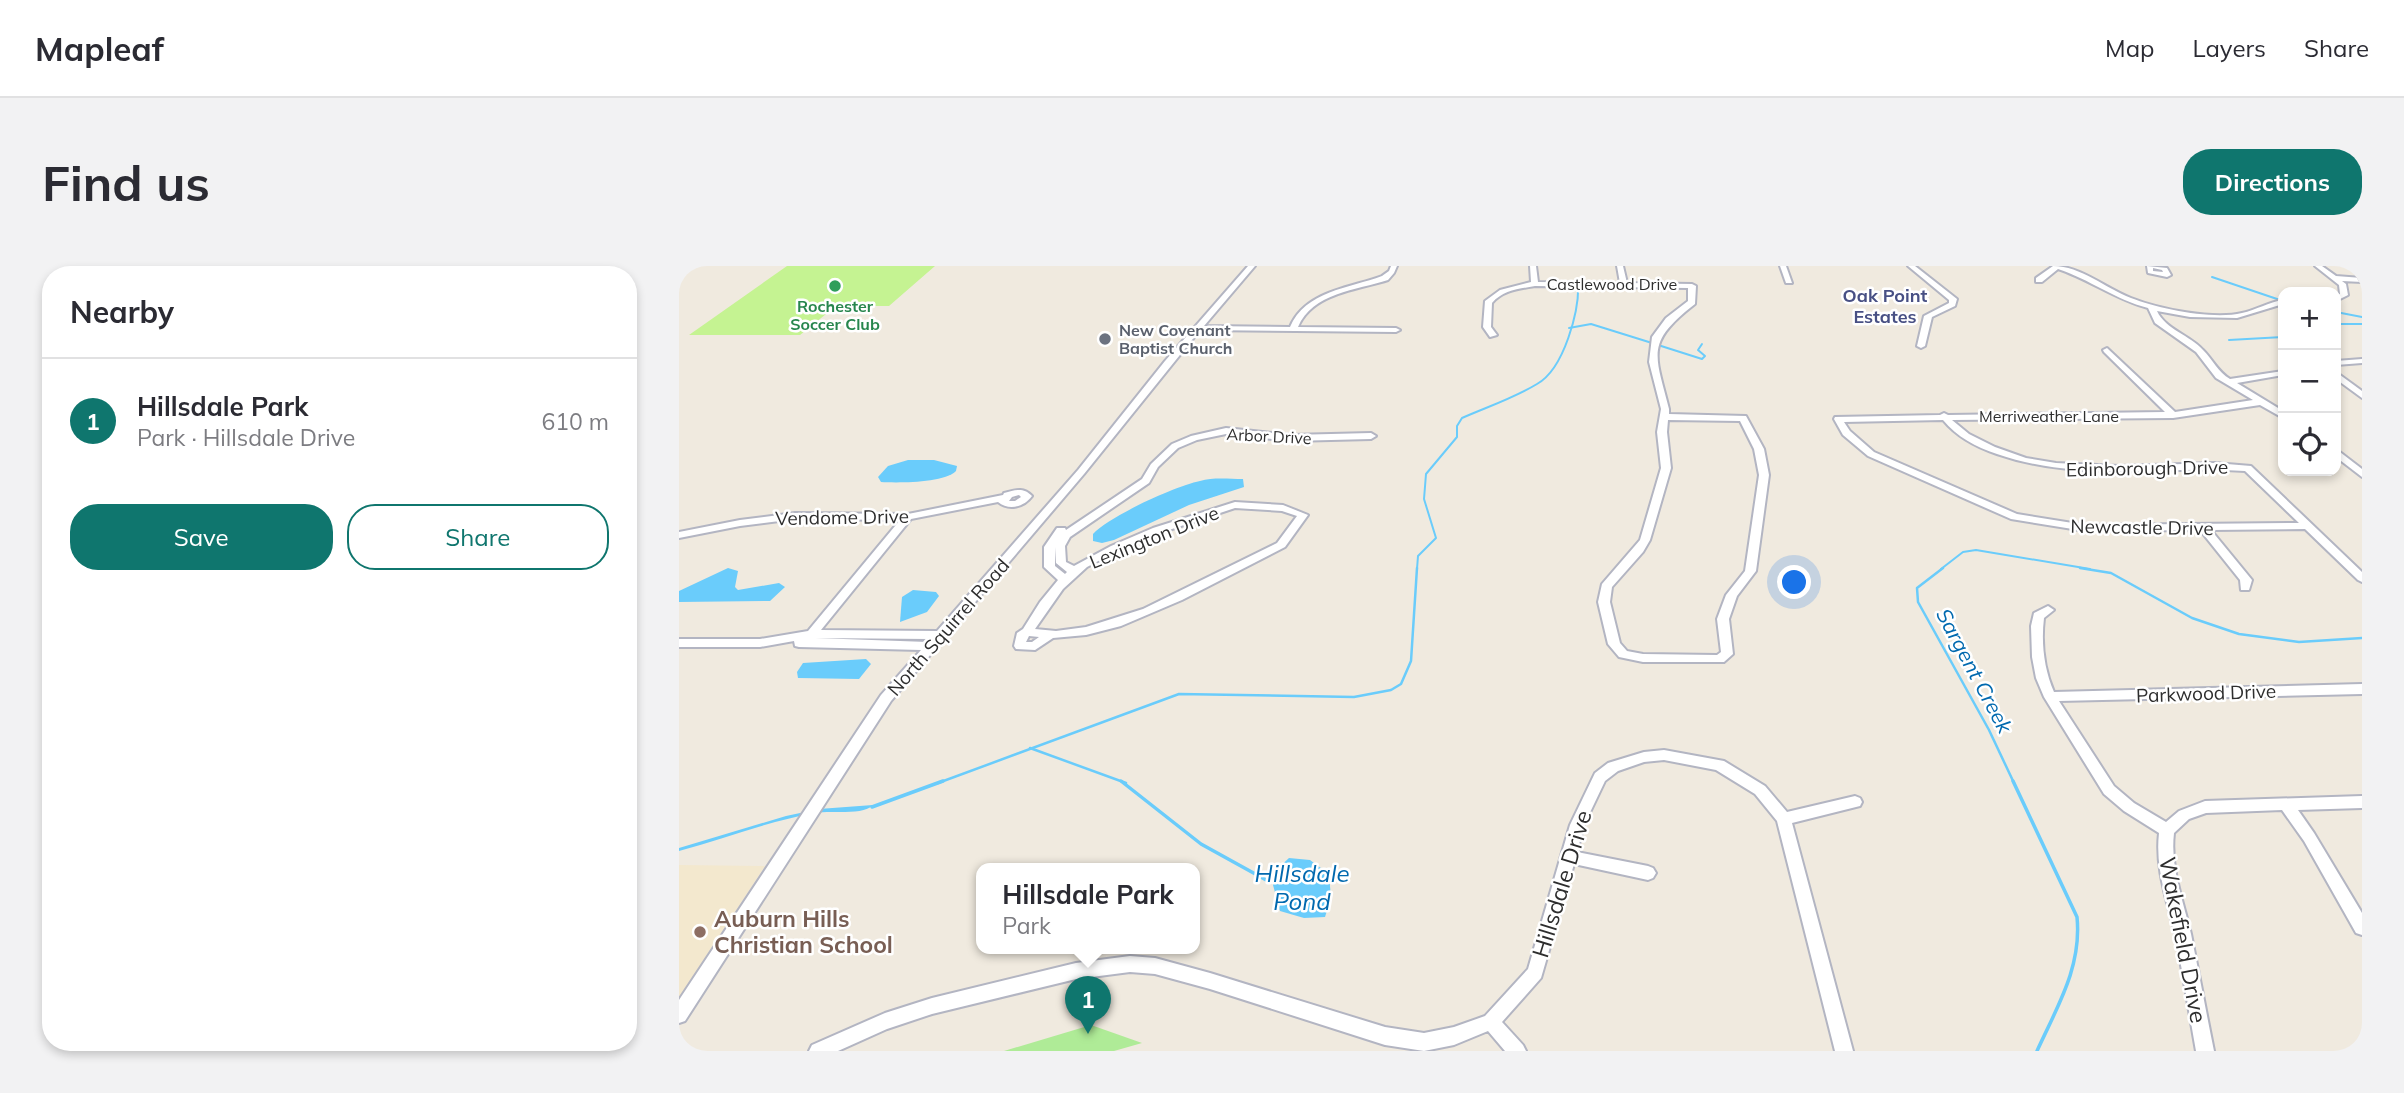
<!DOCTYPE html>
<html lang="en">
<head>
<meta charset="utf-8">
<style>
  :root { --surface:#fff; --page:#f2f2f3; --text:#2b2b33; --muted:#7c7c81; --line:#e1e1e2; --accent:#0f766e }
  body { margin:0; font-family:Mulish,sans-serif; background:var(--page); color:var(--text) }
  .controls { position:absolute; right:21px; top:21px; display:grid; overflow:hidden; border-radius:14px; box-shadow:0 4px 10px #0003 }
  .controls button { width:63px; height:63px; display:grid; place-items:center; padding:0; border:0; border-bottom:2px solid var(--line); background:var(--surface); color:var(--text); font:35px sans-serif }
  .you { position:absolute; left:1116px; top:317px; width:24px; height:24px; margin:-18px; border:5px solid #fff; border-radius:50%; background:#1a73e8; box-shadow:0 0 0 10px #1a73e833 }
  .badge { display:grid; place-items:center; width:46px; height:46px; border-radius:50%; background:var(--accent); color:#fff; font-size:23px; font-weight:700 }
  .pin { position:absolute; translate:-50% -58px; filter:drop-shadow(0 2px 4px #0008) }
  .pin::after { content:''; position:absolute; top:37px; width:24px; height:21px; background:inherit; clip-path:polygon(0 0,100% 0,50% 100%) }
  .popup { position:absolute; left:297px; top:597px; width:224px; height:91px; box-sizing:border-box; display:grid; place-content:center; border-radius:14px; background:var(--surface); filter:drop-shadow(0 2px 5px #0005); font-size:23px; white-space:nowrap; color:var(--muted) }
  .popup b { font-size:26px; color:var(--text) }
  .popup::after { content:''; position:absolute; left:50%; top:100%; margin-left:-14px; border:14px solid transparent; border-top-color:var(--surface) }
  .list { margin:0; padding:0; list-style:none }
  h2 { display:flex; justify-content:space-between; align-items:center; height:91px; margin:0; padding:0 28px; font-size:30px }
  h2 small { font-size:23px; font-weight:400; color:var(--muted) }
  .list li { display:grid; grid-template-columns:46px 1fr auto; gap:21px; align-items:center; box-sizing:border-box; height:126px; padding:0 28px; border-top:2px solid var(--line) }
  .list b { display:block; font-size:26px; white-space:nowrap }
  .list p { margin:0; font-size:23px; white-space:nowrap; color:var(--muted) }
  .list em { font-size:23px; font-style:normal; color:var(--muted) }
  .actions { display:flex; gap:14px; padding:21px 28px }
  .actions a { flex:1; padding:16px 0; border:2px solid var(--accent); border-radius:28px; text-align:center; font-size:24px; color:var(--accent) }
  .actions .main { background:var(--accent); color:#fff }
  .icon { flex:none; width:38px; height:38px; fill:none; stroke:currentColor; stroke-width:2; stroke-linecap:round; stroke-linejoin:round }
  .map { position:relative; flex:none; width:1683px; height:785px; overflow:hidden; border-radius:28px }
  header { display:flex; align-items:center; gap:42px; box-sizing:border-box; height:98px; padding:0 35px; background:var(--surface); border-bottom:2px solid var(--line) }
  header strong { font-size:33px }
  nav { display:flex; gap:38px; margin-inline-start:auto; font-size:24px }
  .intro { display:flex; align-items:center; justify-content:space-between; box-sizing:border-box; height:168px; padding:0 42px }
  h1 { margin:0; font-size:49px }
  .button { padding:18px 32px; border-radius:28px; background:var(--accent); color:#fff; font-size:24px; font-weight:700 }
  main { display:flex; gap:42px; padding:0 42px }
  aside { flex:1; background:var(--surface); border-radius:28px; box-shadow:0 4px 10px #0003 }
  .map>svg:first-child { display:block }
  .education { fill:#f3e8ce }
  .green { fill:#afeb97 }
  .pitch { fill:#c5f392 }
  .water { fill:#6accfb }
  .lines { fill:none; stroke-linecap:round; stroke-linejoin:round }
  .stream-far2 { stroke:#6accfb; stroke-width:2 }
  .stream-far1 { stroke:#6accfb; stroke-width:2.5 }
  .stream { stroke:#6accfb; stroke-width:3.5 }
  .minor-casing { stroke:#b3b5c2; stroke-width:4 }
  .minor { fill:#fff; fill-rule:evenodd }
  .leisure-dot { fill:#2e9e5b; stroke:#fff; stroke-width:2.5 }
  .worship-dot { fill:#6b7280; stroke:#fff; stroke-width:2.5 }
  .education-dot { fill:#8d6e63; stroke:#fff; stroke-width:2.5 }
  .labels { text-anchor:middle; stroke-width:5; stroke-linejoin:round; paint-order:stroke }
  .far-street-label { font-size:16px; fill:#2e2e2e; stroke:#fff }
  .far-leisure-label { font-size:16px; font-weight:bold; fill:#27864d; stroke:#fff }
  .far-worship-label { font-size:16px; font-weight:bold; fill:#5b616d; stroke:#fff; text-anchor:start }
  .far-neighbourhood-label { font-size:18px; font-weight:bold; fill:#485084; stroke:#fff }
  .street-label { font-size:19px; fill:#2e2e2e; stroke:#fff }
  .water-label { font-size:21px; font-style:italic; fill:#0069af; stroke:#fff }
  .near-street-label { font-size:23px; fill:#2e2e2e; stroke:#fff }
  .near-education-label { font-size:23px; font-weight:bold; fill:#785e54; stroke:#fff; text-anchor:start }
  .near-water-label { font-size:24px; font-style:italic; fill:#0069af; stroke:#fff }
</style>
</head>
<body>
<header>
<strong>Mapleaf</strong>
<nav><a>Map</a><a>Layers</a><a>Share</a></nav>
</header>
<div class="intro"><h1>Find us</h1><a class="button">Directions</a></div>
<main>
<aside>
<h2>Nearby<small></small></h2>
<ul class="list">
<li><span class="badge">1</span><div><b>Hillsdale Park</b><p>Park · Hillsdale Drive</p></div><em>610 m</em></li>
</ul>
<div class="actions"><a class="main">Save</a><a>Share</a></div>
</aside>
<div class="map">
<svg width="1683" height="785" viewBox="0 0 1683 785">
  <rect width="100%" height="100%" fill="#f0eadf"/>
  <!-- education -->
  <polygon class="education" points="0,599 86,600 0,732"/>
  <!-- green -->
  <polygon class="green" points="412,759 463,777 435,785 325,785"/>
  <!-- pitch -->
  <polygon class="pitch" points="108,0 256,0 210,40 157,40 121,69 10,69"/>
  <!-- water -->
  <g class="water">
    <path d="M 229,194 L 255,194 L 278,200 L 277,205 C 265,217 219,217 202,216 L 199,211 L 209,200 Z"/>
    <path d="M 564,213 L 565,221 L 510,239 L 435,274 L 423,277 L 414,275 L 414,268 C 431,250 496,220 521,215 C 534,211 550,213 564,213 Z"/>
    <polygon points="49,302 59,305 56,321 59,324 100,317 106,321 91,335 0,336 0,325"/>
    <polygon points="234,324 257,326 260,330 248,346 221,356 223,331"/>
    <polygon points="187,393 192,398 180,413 119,412 118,406 124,397"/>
    <path d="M 194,539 C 184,550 152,544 136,547 C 90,555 45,573 0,585 L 0,582 L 107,550 L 140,543 Z"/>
    <polygon points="610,592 631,594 650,608 652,632 646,651 625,652 601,645 594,619 596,605"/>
  </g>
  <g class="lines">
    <!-- stream-far2 -->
    <g class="stream-far2">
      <polyline points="1533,11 1601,34"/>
      <polyline points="1657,46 1683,51"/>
      <polyline points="1657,58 1683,58"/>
      <polyline points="890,62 912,58 973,77"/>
      <polyline points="1550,74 1604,71"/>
      <polyline points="979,79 1023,93 1026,90 1019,84 1023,78"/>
      <path d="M 738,303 L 739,290 L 757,272 L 745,233 L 747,208 L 778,171 L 778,160 L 783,152 C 808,141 835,132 858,118 C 885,103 901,44 899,15"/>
      <polyline points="1262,303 1284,286 1297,284 1411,303"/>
    </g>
    <!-- stream-far1 -->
    <g class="stream-far1">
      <polyline points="1264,302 1238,322 1239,336 1310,464 1335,517"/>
      <polyline points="1401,302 1432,307 1513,352 1560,368 1620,376 1683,372"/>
      <polyline points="351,482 447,517"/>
      <polyline points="259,517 500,428 675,431 712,424 722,418 732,395 738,302"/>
    </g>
    <!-- stream -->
    <g class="stream">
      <polyline points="442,515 522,578 589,615"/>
      <path d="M 1334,515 L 1398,651 C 1403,701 1378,741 1358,785"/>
      <polyline points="193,541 264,515"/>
    </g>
    <!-- minor casing -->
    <g class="minor-casing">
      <g id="minor">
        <path d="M 569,0 L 576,0 L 525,60 L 611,61 C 626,25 671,22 703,10 L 710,5 L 712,0 L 718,0 L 715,7 L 709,14 C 678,24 633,27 619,61 L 717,62 L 721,64 L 717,66 L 521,64 L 405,208 L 212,435 L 6,755 L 0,757 L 0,734 L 202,429 L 242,384 L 120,381 L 116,380 L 115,375 L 81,381 L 0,381 L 0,373 L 81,373 L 129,365 L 221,254 L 116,253 L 61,260 L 0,272 L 0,266 L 61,254 L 116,247 L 229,248 L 324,229 L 325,227 C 337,224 344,221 353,230 C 345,241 330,245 319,236 L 232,253 L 142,364 L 258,365 L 399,204 L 486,95 ZM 340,229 L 342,231 L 336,235 L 330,235 L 333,231 ZM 136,372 L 251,373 L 249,376 Z"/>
        <path d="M 851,0 L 857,0 L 859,16 L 941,17 L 938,0 L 944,0 L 948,17 L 1013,18 L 1017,20 L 1016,38 C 966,77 976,87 990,143 L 990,148 L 1067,150 L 1085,183 L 1090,209 L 1077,305 L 1058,330 L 1050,353 L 1054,388 L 1045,396 L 964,396 L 940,391 L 929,378 L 919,336 L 923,318 L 961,274 L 982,202 L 978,166 L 982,143 L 970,96 L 973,71 L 987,52 L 1009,35 L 1009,22 L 856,20 C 840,23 824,24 813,37 L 812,61 L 818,69 L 811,71 L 804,61 L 806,35 L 821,24 L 852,16 ZM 989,154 L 1061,155 L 1075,183 L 1080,209 L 1066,305 L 1047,329 L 1038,353 L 1042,386 L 1038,389 L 964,388 L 948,385 L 941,377 L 931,336 L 933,321 L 964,286 L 971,274 L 992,202 L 988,166 Z"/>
        <polygon points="1101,0 1107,0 1113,17 1107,17"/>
        <polygon points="1229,0 1236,0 1278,33 1276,40 1253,51 1246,80 1242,82 1238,80 1245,50 1270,37 1270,34"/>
        <path d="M 1374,0 C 1402,0 1426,22 1452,32 C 1480,43 1534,54 1563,47 C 1577,44 1590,36 1604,34 L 1604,38 L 1558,52 L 1511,51 L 1478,45 C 1487,64 1511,69 1524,84 C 1534,94 1539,106 1551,113 L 1604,105 L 1604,109 L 1558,117 L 1604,145 L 1604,152 L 1581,139 L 1494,152 L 1273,154 L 1290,168 L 1316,181 L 1347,192 L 1377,197 L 1440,200 L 1536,197 L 1572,200 L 1683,306 L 1683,316 L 1679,314 L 1626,263 L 1532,264 L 1573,314 L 1570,324 L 1562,324 L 1561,314 L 1521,264 L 1406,265 L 1332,253 L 1189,190 L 1164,169 L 1155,153 L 1156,151 L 1261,149 L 1265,147 L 1269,149 L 1486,146 L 1425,86 L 1424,84 L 1428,82 L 1496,146 L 1574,134 L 1537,112 L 1517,86 L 1476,57 L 1469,42 C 1437,34 1410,13 1379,3 L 1363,16 L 1357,16 L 1357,12 ZM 1264,154 C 1278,171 1297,181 1318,188 C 1402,217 1480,199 1566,205 L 1620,257 L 1406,259 L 1338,248 L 1195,186 L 1171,165 L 1165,156 Z"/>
        <path d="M 1468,0 L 1488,2 L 1492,9 L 1488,11 L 1469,7 ZM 1474,2 L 1483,4 L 1484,6 L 1474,5 Z"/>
        <polygon points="1636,0 1643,0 1657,10 1683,12 1683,16 1663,15 1667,18 1669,29 1657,35 1657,30 1661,28 1660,19"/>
        <polygon points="1683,93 1683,97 1657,99 1657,95"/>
        <polygon points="1657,106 1683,125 1683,132 1657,113"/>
        <path d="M 547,162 L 612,169 L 692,167 L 697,170 L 692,173 L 612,175 L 547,168 L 518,174 L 499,182 L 479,201 L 470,217 L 391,271 L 386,280 L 387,296 L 395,300 L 432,280 L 474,262 L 556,236 L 604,239 L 629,249 L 606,281 L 503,334 L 442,360 L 407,369 L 374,372 L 356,384 L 337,383 L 335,380 L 338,367 L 344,363 L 361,336 L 379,314 L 365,301 L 365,281 L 378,262 L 386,262 L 387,264 L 463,213 L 472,198 L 493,178 L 512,170 ZM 556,242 L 603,245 L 618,250 L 598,277 L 464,343 L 407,361 L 377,365 L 356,363 L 384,323 L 408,301 L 440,284 L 481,267 ZM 376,281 L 377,297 L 388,306 L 386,308 L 376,300 ZM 350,370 L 360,371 L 353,376 L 347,376 Z"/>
        <polygon points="1657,183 1683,203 1683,211 1657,191"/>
        <path d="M 1369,340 L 1375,344 L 1365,352 C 1362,377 1365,403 1375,426 L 1683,418 L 1683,428 L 1380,435 L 1435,520 L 1455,537 L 1487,556 L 1500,545 L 1526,535 L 1683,530 L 1683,542 L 1619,544 L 1635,567 L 1683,647 L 1683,669 L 1677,667 L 1625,575 L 1603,544 L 1527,547 L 1510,553 L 1495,567 C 1491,602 1504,634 1512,668 C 1520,707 1527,746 1535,785 L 1517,785 C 1510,746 1504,707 1496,668 C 1488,634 1476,602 1480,567 L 1445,545 L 1425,528 L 1365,431 L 1357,412 L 1353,391 L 1352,360 L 1355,347 Z"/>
        <polygon points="985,484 1045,495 1086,520 1108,546 1176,530 1181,532 1183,536 1181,540 1113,557 1174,785 1156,785 1098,555 1076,528 1037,504 985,494 965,496 939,505 926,515 905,559 898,586 969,600 974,602 977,607 974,612 969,614 895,598 862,712 823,756 844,779 847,785 826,785 809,765 775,779 745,785 706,779 531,723 476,708 451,706 397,713 253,748 208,763 159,785 130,785 133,779 206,747 253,732 397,697 451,690 476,692 531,707 706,761 745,767 775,761 806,750 849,703 891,559 916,507 929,497 965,486"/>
      </g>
    </g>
    <!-- minor -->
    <use href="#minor" class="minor"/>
  </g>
  <!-- markers -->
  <circle class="leisure-dot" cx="156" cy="20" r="7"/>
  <circle class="worship-dot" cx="426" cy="73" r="7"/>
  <circle class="education-dot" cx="21" cy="666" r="7"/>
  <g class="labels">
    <!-- far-street labels -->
    <g class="far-street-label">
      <text x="933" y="24">Castlewood Drive</text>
      <text x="1370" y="156">Merriweather Lane</text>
      <text transform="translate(590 170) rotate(3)" y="6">Arbor Drive</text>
    </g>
    <!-- far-leisure labels -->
    <g class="far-leisure-label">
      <text x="156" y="46">Rochester<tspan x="156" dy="18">Soccer Club</tspan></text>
    </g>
    <!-- far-worship labels -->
    <g class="far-worship-label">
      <text x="440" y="70">New Covenant<tspan x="440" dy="18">Baptist Church</tspan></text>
    </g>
    <!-- far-neighbourhood labels -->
    <g class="far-neighbourhood-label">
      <text x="1206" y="36">Oak Point<tspan x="1206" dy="21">Estates</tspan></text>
    </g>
    <!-- street labels -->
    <g class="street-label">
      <text transform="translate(1468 202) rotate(-1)" y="7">Edinborough Drive</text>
      <text transform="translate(163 251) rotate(-1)" y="7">Vendome Drive</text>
      <text transform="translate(1463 261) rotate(1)" y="7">Newcastle Drive</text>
      <text transform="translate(475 271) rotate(-22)" y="7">Lexington Drive</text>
      <text transform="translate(269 361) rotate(-49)" y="7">North Squirrel Road</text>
      <text transform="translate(1527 427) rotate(-2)" y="7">Parkwood Drive</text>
    </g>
    <!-- water labels -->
    <g class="water-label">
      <text transform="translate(1295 405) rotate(62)" y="7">Sargent Creek</text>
    </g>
    <!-- near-street labels -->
    <g class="near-street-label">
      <text transform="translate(883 618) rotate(-73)" y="8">Hillsdale Drive</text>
      <text transform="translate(1504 674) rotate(79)" y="8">Wakefield Drive</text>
    </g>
    <!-- near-education labels -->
    <g class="near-education-label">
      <text x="35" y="661">Auburn Hills<tspan x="35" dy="26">Christian School</tspan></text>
    </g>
    <!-- near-water labels -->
    <g class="near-water-label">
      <text x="623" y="616">Hillsdale<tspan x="623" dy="28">Pond</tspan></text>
    </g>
  </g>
</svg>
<div class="controls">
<button>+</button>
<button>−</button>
<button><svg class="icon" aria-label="locate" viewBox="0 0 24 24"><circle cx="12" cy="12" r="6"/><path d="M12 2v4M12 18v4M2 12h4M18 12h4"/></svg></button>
</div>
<div class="you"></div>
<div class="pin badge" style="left:409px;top:768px">1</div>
<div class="popup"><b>Hillsdale Park</b>Park</div>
</div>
</main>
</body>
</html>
